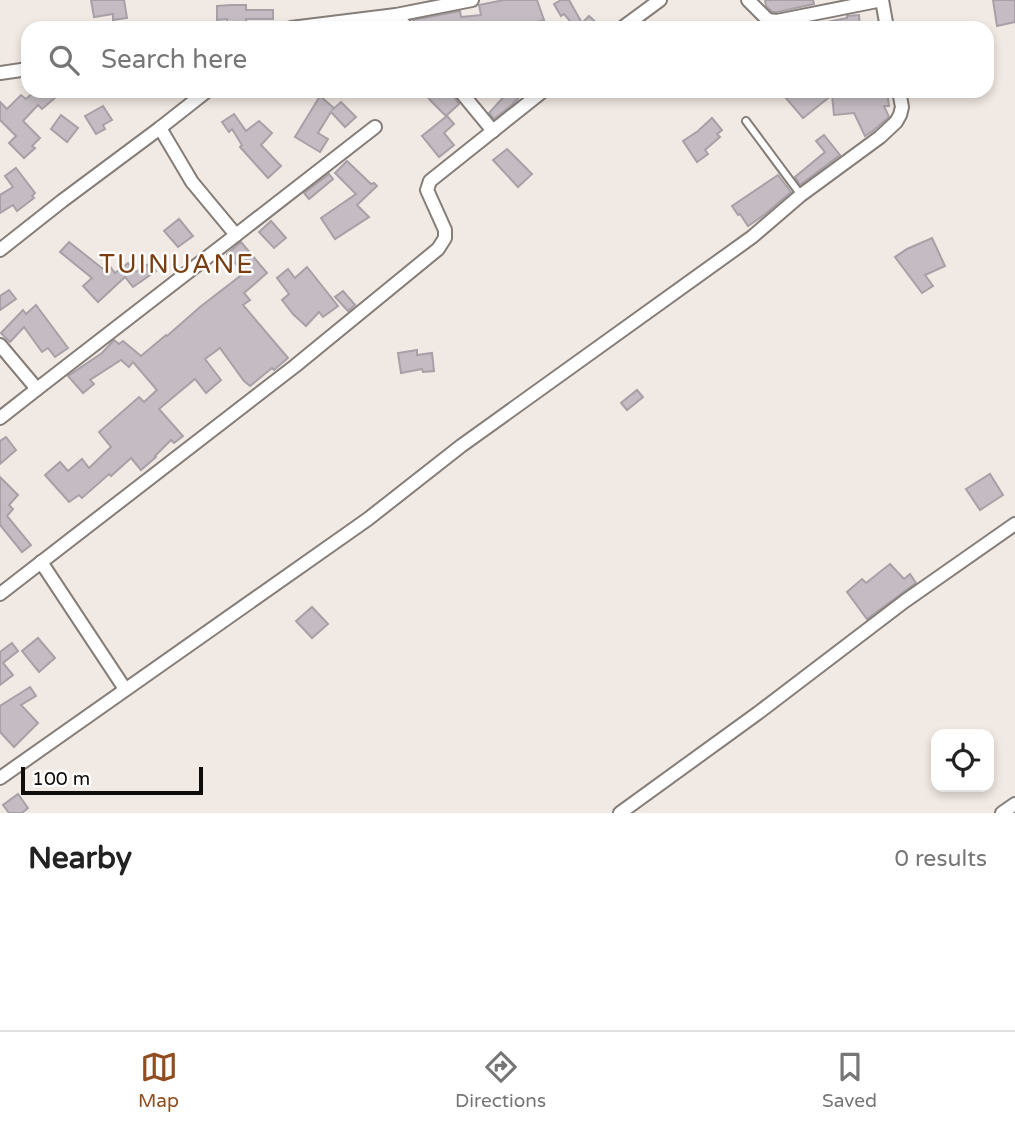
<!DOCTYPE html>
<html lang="en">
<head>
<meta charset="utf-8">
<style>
  :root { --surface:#fff; --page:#f6f6f6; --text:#222; --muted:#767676; --line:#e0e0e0; --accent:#904d1f }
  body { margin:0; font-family:"Varela Round",sans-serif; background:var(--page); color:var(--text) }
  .controls { position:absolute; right:21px; bottom:21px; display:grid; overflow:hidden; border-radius:14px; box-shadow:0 4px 10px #0003 }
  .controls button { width:63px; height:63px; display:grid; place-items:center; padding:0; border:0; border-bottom:2px solid var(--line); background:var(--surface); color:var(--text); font:35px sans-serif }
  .scale { position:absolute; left:21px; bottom:18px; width:182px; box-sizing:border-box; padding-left:7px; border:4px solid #0f0c0a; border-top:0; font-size:19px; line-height:24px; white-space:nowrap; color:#0f0c0a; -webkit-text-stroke:5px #fff; paint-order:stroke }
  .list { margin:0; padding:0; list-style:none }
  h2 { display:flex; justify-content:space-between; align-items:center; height:91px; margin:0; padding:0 28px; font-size:30px }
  h2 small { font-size:23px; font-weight:400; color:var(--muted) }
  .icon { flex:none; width:38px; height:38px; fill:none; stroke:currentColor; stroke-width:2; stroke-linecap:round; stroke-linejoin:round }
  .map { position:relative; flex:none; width:1015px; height:813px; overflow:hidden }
  .search { position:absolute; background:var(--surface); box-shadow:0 4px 10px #0003; left:21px; right:21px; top:21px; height:77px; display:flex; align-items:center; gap:18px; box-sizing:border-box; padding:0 24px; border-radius:21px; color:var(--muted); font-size:26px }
  .sheet { height:217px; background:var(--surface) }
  nav { display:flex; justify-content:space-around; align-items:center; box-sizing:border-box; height:98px; border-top:2px solid var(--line); background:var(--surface); font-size:19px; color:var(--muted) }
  nav a { display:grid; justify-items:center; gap:4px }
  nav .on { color:var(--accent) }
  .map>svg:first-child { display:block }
  .building { fill:#c4bcc2; stroke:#a7a0a6; stroke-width:2 }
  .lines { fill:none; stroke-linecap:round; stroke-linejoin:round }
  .service-casing { stroke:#857d78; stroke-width:10 }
  .minor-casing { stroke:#857d78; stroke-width:16 }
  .service { stroke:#fff; stroke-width:6 }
  .minor { stroke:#fff; stroke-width:12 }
  .labels { text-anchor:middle; stroke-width:5; stroke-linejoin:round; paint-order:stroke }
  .quarter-label { font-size:26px; letter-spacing:2px; fill:#7a3e12; stroke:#fff }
</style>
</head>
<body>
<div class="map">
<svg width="1015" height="813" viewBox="0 0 1015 813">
  <rect width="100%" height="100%" fill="#f1e9e3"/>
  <!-- building -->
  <g class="building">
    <polygon points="91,0 124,0 127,18 113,20 113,14 94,17"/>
    <polygon points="504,0 537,0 544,20 529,24 530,28 416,28 414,23 413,20 460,11 461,17 481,15 479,5"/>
    <polygon points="561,0 569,0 582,23 589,16 602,28 576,28 564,14 561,16 554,4"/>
    <polygon points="765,0 813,0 814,4 777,12 772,12 766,6"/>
    <polygon points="993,0 1015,0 1015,22 997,26"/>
    <polygon points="232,5 246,5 246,10 273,10 273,19 246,19 246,22 227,22 227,19 217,20 217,6"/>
    <polygon points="859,15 860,27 823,28 822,23 847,18 847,16"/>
    <polygon points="35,91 63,91 42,109 38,105 23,121 40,138 32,146 35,148 24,158 9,143 16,136 0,120 0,102 7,109 21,95 26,99"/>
    <polygon points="424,91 451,91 453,96 459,104 446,116 430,100"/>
    <polygon points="509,91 525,91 512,105 494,119 489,113"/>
    <polygon points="793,91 800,91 805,97 855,91 887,91 889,106 884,106 889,117 874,130 865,136 854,113 834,115 832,95 803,118 785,97"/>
    <polygon points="320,96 334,108 332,110 341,102 356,117 345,127 331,112 318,133 328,139 320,152 295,137"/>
    <polygon points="103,106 112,120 103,125 105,129 96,134 85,116"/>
    <polygon points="234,114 246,131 259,121 272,133 261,145 281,166 268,178 240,147 242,145 232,129 229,132 222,122"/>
    <polygon points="61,115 78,128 67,142 51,129"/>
    <polygon points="447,116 454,124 444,133 454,145 439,157 422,136"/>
    <polygon points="712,118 722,130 717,134 720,137 705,150 708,154 697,162 683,141 698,131"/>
    <polygon points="824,135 840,155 800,185 795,177 825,152 816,141"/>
    <polygon points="507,149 532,174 518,187 493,160"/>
    <polygon points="347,161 371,184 374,183 377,186 357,205 369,217 335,239 321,218 356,194 335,173"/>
    <polygon points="16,168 35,193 32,196 34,198 17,211 13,205 0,213 0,195 13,187 5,176"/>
    <polygon points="329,174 333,179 309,199 304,193"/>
    <polygon points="778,175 791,192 764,215 748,226 740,214 738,215 732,206"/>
    <polygon points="179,219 193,236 178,247 164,231"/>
    <polygon points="271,221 286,238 274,248 259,232"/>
    <polygon points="932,238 945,266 925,275 933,286 922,293 895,257 907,249"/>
    <polygon points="69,242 103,269 108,264 115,273 128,263 136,272 150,263 156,271 133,287 125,277 98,302 83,286 92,278 60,252"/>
    <polygon points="241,242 267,273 244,293 250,300 243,305 288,358 274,370 272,368 250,386 244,381 220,348 205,359 221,380 206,393 195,379 159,409 183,436 174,443 171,440 155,456 156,457 141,470 131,458 111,476 109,474 82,498 79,495 69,502 45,475 60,462 68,471 82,459 89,468 111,447 99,432 139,397 144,402 157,390 133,362 129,367 121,360 90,380 94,384 83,393 68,376 102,353 114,340 119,344 123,341 141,356 166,335 167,336 200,307 244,273 227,254"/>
    <polygon points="307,267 338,306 323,317 319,312 306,326 293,314 282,300 289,294 277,278 288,269 295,278"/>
    <polygon points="9,290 16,299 0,310 0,296"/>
    <polygon points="343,291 355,305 348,311 335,297"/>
    <polygon points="36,305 68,348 55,357 48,348 42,352 24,327 10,342 1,333 23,310 26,314"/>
    <polygon points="417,350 417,355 432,353 434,371 423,372 422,369 401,373 398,353"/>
    <polygon points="637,390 643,397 627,410 621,403"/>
    <polygon points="6,437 16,450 0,464 0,441"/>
    <polygon points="990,474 1003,495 980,510 966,489"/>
    <polygon points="0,477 18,495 9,505 13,509 7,516 31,545 22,552 0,525"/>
    <polygon points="890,564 904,579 910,574 916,583 867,619 847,592 862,579 866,583"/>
    <polygon points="312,607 328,624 312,638 296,621"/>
    <polygon points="38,638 55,658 39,672 22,651"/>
    <polygon points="12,643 18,651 3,663 13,675 0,685 0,652"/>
    <polygon points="30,687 36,696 21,705 38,723 14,747 0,732 0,706"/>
    <polygon points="18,794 28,808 22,813 9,813 3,805"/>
  </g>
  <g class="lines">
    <!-- service casing -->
    <g class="service-casing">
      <polyline id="service" points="746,121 801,195"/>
    </g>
    <!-- minor casing -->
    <g class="minor-casing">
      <g id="minor">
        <polyline points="748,0 768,20 777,21 882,0 887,28"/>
        <polyline points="396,15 407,28"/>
        <polyline points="291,28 396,15 472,0"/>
        <polyline points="622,28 660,0"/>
        <polyline points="0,73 28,69"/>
        <polyline points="460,91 493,131"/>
        <polyline points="236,235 375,127"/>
        <polyline points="0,250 62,201 160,128 207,91"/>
        <polyline points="0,345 37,389 236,235 192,182 160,128"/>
        <polyline points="0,418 37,389"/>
        <polyline points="41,562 125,689"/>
        <polyline points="0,594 295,366 438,249 445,238 445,230 427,190 430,181 543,91"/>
        <polyline points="0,778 368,519 461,446 752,237 801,195 880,137 896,122 900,115 902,107 899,91"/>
        <polyline points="620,813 758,713 905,601 1015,524"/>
        <polyline points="1002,813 1015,804"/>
      </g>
    </g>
    <!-- service -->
    <use href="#service" class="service"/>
    <!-- minor -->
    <use href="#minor" class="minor"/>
  </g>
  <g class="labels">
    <!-- quarter labels -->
    <g class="quarter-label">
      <text x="177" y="273">TUINUANE</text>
    </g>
  </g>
</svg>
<div class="controls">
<button><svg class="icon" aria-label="locate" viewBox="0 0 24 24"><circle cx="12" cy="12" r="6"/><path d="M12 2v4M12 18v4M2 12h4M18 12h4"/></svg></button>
</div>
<div class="scale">100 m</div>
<div class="search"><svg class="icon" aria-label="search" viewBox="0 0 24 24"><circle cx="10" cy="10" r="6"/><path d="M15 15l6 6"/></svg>Search here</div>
</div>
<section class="sheet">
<h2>Nearby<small>0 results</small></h2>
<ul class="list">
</ul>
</section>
<nav>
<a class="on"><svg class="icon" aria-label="map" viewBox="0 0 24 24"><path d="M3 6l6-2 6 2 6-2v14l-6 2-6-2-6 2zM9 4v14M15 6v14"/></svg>Map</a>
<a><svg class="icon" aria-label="directions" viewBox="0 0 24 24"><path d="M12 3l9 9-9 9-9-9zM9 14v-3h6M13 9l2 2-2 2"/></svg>Directions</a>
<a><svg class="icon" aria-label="saved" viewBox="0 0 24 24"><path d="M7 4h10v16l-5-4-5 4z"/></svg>Saved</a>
</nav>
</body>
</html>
